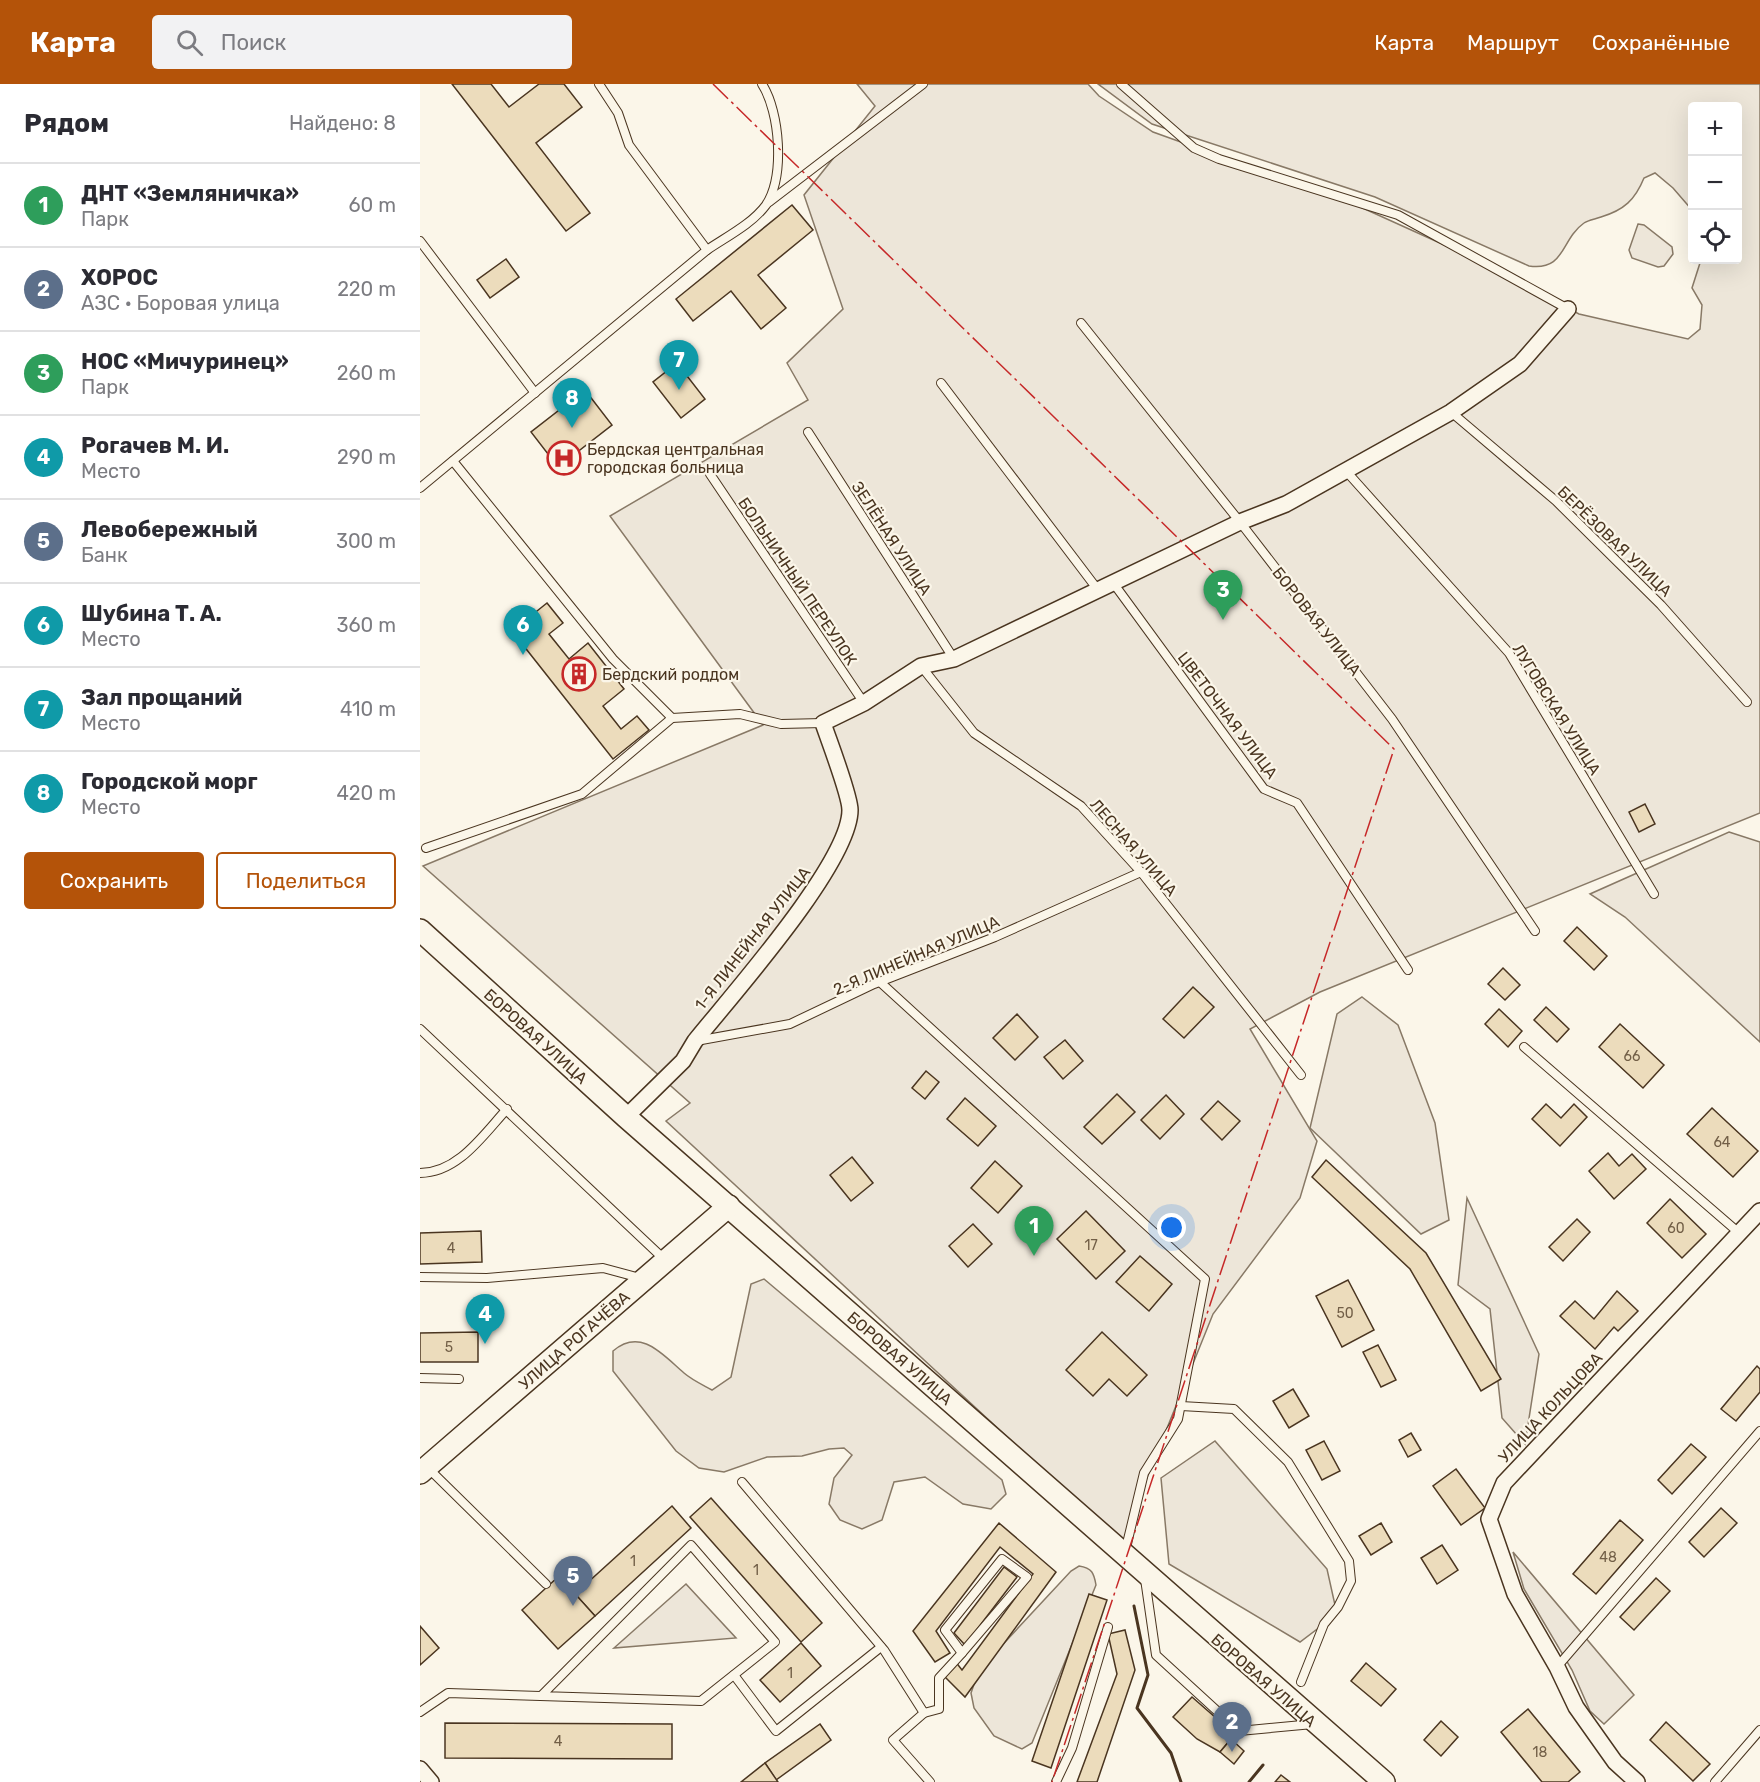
<!DOCTYPE html>
<html lang="ru">
<head>
<meta charset="utf-8">
<style>
  :root { --surface:#fff; --page:#f2f2f3; --text:#2b2b33; --muted:#7c7c81; --line:#e1e1e2; --accent:#b45309 }
  body { margin:0; font-family:Rubik,sans-serif; background:var(--page); color:var(--text) }
  .controls { position:absolute; right:18px; top:18px; display:grid; overflow:hidden; border-radius:6px; box-shadow:0 6px 24px #0002 }
  .controls button { width:54px; height:54px; display:grid; place-items:center; padding:0; border:0; border-bottom:2px solid var(--line); background:var(--surface); color:var(--text); font:30px sans-serif }
  .you { position:absolute; left:752px; top:1144px; width:21px; height:21px; margin:-15px; border:4px solid #fff; border-radius:50%; background:#1a73e8; box-shadow:0 0 0 9px #1a73e833 }
  .badge { display:grid; place-items:center; width:39px; height:39px; border-radius:50%; background:var(--accent); color:#fff; font-size:20px; font-weight:700 }
  .pin { position:absolute; translate:-50% -50px; filter:drop-shadow(0 2px 3px #0008) }
  .pin::after { content:''; position:absolute; top:32px; width:21px; height:18px; background:inherit; clip-path:polygon(0 0,100% 0,50% 100%) }
  .list { margin:0; padding:0; list-style:none }
  h2 { display:flex; justify-content:space-between; align-items:center; height:78px; margin:0; padding:0 24px; font-size:26px }
  h2 small { font-size:20px; font-weight:400; color:var(--muted) }
  .list li { display:grid; grid-template-columns:39px 1fr auto; gap:18px; align-items:center; box-sizing:border-box; height:84px; padding:0 24px; border-top:2px solid var(--line) }
  .list b { display:block; font-size:22px; white-space:nowrap }
  .list p { margin:0; font-size:20px; white-space:nowrap; color:var(--muted) }
  .list em { font-size:20px; font-style:normal; color:var(--muted) }
  .actions { display:flex; gap:12px; padding:18px 24px }
  .actions a { flex:1; padding:14px 0; border:2px solid var(--accent); border-radius:6px; text-align:center; font-size:21px; color:var(--accent) }
  .actions .main { background:var(--accent); color:#fff }
  .icon { flex:none; width:33px; height:33px; fill:none; stroke:currentColor; stroke-width:2; stroke-linecap:round; stroke-linejoin:round }
  .map { position:relative; flex:none; width:1340px; height:1698px; overflow:hidden }
  header { display:flex; align-items:center; gap:36px; box-sizing:border-box; height:84px; padding:0 30px; background:var(--accent); color:#fff }
  header strong { font-size:28px }
  nav { display:flex; gap:33px; margin-inline-start:auto; font-size:21px }
  .search { width:420px; height:54px; background:var(--page); display:flex; align-items:center; gap:15px; box-sizing:border-box; padding:0 21px; border-radius:6px; color:var(--muted); font-size:22px }
  main { display:flex }
  aside { flex:1; background:var(--surface) }
  .map>svg:first-child { display:block }
  .green { fill:#ede6d9; stroke:#887966; stroke-width:1.5 }
  .building { fill:#ecdcbc; stroke:#4a3520; stroke-width:1.5 }
  .lines { fill:none; stroke-linecap:round; stroke-linejoin:round }
  .lane-casing { stroke:#4a3520; stroke-width:10 }
  .street-casing { stroke:#4a3520; stroke-width:18 }
  .secondary-casing { stroke:#4a3520; stroke-width:24 }
  .lane { stroke:#fbf6e9; stroke-width:8 }
  .street { stroke:#fbf6e9; stroke-width:15 }
  .secondary { stroke:#fbf6e9; stroke-width:21 }
  .wall { stroke:#4a3520; stroke-width:3 }
  .power { stroke:#c62828; stroke-width:1.5; stroke-dasharray:21 4.5 3 4.5; stroke-linecap:butt }
  .labels { text-anchor:middle; stroke-width:4.5; stroke-linejoin:round; paint-order:stroke }
  .number-label { font-size:14px; fill:#725f47 }
  .poi-label { font-size:16px; fill:#4a3520; stroke:#fbf6e9; text-anchor:start }
  .street-label { font-size:16px; fill:#4a3520; stroke:#fbf6e9 }
</style>
</head>
<body>
<header>
<strong>Карта</strong>
<div class="search"><svg class="icon" aria-label="search" viewBox="0 0 24 24"><circle cx="10" cy="10" r="6"/><path d="M15 15l6 6"/></svg>Поиск</div>
<nav><a>Карта</a><a>Маршрут</a><a>Сохранённые</a></nav>
</header>
<main>
<aside>
<h2>Рядом<small>Найдено: 8</small></h2>
<ul class="list">
<li><span class="badge" style="background:#2e9e5b">1</span><div><b>ДНТ «Земляничка»</b><p>Парк</p></div><em>60 m</em></li>
<li><span class="badge" style="background:#5c6f8a">2</span><div><b>ХОРОС</b><p>АЗС · Боровая улица</p></div><em>220 m</em></li>
<li><span class="badge" style="background:#2e9e5b">3</span><div><b>НОС «Мичуринец»</b><p>Парк</p></div><em>260 m</em></li>
<li><span class="badge" style="background:#0f9aa8">4</span><div><b>Рогачев М. И.</b><p>Место</p></div><em>290 m</em></li>
<li><span class="badge" style="background:#5c6f8a">5</span><div><b>Левобережный</b><p>Банк</p></div><em>300 m</em></li>
<li><span class="badge" style="background:#0f9aa8">6</span><div><b>Шубина Т. А.</b><p>Место</p></div><em>360 m</em></li>
<li><span class="badge" style="background:#0f9aa8">7</span><div><b>Зал прощаний</b><p>Место</p></div><em>410 m</em></li>
<li><span class="badge" style="background:#0f9aa8">8</span><div><b>Городской морг</b><p>Место</p></div><em>420 m</em></li>
</ul>
<div class="actions"><a class="main">Сохранить</a><a>Поделиться</a></div>
</aside>
<div class="map">
<svg width="1340" height="1698" viewBox="0 0 1340 1698">
  <rect width="100%" height="100%" fill="#fbf6e9"/>
  <!-- green -->
  <g class="green">
    <path d="M 437,0 L 668,0 L 679,12 L 733,48 L 936,121 L 1031,164 L 1159,230 L 1268,255 L 1280,245 L 1282,221 L 1272,204 L 1280,179 L 1283,176 L 1318,176 L 1318,22 L 1272,22 L 1272,126 L 1253,104 L 1235,89 L 1224,94 C 1215,116 1204,126 1181,133 C 1176,135 1168,136 1164,139 C 1140,156 1146,187 1109,182 L 955,113 L 732,40 L 678,0 L 1340,0 L 1340,729 L 900,908 L 830,945 L 897,1057 L 880,1114 L 793,1230 L 718,1416 L 705,1462 L 246,1037 L 270,1019 L 3,782 L 343,641 L 190,432 L 388,316 L 367,279 L 423,225 L 384,111 L 455,22 Z"/>
    <polygon points="1218,140 1224,141 1252,163 1253,170 1244,182 1238,183 1212,174 1209,166"/>
    <polygon points="1309,748 1340,758 1340,958 1205,833 1170,810"/>
    <polygon points="942,913 978,941 1015,1039 1029,1136 1001,1150 890,1044 917,930"/>
    <polygon points="1047,1114 1119,1270 1105,1360 1082,1334 1070,1225 1038,1201"/>
    <path d="M 344,1195 L 582,1396 L 586,1410 L 571,1425 L 543,1420 L 505,1393 L 474,1398 L 462,1436 L 442,1445 L 420,1436 L 409,1420 L 414,1394 L 432,1371 L 424,1364 L 409,1365 L 382,1372 L 347,1373 L 304,1388 L 279,1384 L 256,1367 L 193,1287 L 193,1267 C 221,1243 243,1271 264,1289 C 272,1296 283,1301 292,1306 L 311,1293 L 331,1200 Z"/>
    <polygon points="795,1357 907,1485 917,1530 880,1558 749,1480 741,1394"/>
    <polygon points="1093,1468 1214,1611 1184,1640 1170,1627 1152,1586 1104,1505"/>
    <path d="M 659,1482 C 672,1484 674,1489 676,1501 L 612,1659 L 602,1665 L 574,1652 L 554,1624 L 551,1609 L 559,1586 L 651,1487 Z"/>
    <polygon points="266,1500 316,1554 194,1564"/>
  </g>
  <!-- building -->
  <g class="building">
    <polygon points="32,0 71,0 89,23 119,0 144,0 162,23 116,59 170,129 146,147"/>
    <polygon points="372,121 393,146 338,191 366,224 341,245 311,207 273,237 256,215"/>
    <polygon points="86,175 99,193 70,214 57,196"/>
    <polygon points="257,279 285,315 261,334 233,298"/>
    <polygon points="165,306 192,341 138,383 111,348"/>
    <polygon points="127,519 143,539 129,550 149,575 168,559 204,605 183,622 201,645 217,632 229,646 193,675 92,547"/>
    <polygon points="1225,720 1235,740 1219,748 1209,728"/>
    <polygon points="1157,843 1187,872 1174,886 1144,857"/>
    <polygon points="1083,884 1100,901 1085,916 1068,900"/>
    <polygon points="773,903 794,923 764,954 743,935"/>
    <polygon points="1126,923 1149,945 1137,958 1114,936"/>
    <polygon points="1079,925 1102,947 1088,963 1065,940"/>
    <polygon points="597,930 618,953 595,976 573,954"/>
    <polygon points="1200,940 1244,981 1223,1004 1179,963"/>
    <polygon points="645,956 663,977 643,995 624,973"/>
    <polygon points="506,987 519,998 505,1015 492,1004"/>
    <polygon points="697,1010 715,1028 682,1060 664,1043"/>
    <polygon points="746,1011 764,1030 740,1055 721,1036"/>
    <polygon points="545,1014 576,1042 558,1062 527,1035"/>
    <polygon points="798,1017 820,1037 802,1056 781,1035"/>
    <polygon points="1126,1020 1141,1034 1154,1020 1167,1033 1140,1062 1112,1035"/>
    <polygon points="1292,1024 1338,1067 1313,1093 1267,1050"/>
    <polygon points="1188,1069 1199,1082 1212,1070 1226,1085 1194,1115 1169,1087"/>
    <polygon points="432,1073 453,1099 431,1117 410,1091"/>
    <polygon points="906,1076 1006,1169 1081,1295 1061,1307 990,1185 892,1093"/>
    <polygon points="575,1077 602,1102 578,1129 551,1104"/>
    <polygon points="1250,1115 1286,1150 1262,1174 1227,1139"/>
    <polygon points="666,1127 705,1167 676,1195 637,1155"/>
    <polygon points="1157,1135 1170,1148 1143,1177 1129,1163"/>
    <polygon points="553,1140 572,1160 548,1183 529,1162"/>
    <polygon points="61,1147 62,1178 0,1180 0,1149"/>
    <polygon points="720,1172 752,1200 729,1227 696,1198"/>
    <polygon points="928,1196 954,1246 922,1263 896,1212"/>
    <polygon points="1197,1207 1218,1227 1198,1247 1194,1243 1175,1265 1140,1232 1155,1217 1174,1235"/>
    <polygon points="58,1248 58,1278 0,1278 0,1249"/>
    <polygon points="682,1248 727,1291 707,1312 689,1295 673,1312 646,1286"/>
    <polygon points="958,1261 976,1296 961,1303 943,1268"/>
    <polygon points="1337,1282 1340,1285 1340,1308 1316,1337 1301,1325"/>
    <polygon points="873,1305 889,1332 869,1344 853,1317"/>
    <polygon points="991,1349 1001,1366 988,1373 979,1356"/>
    <polygon points="904,1357 920,1387 902,1396 886,1366"/>
    <polygon points="1271,1360 1286,1373 1252,1410 1238,1396"/>
    <polygon points="1036,1385 1065,1424 1041,1441 1013,1402"/>
    <polygon points="291,1414 402,1539 381,1558 270,1433"/>
    <polygon points="252,1422 271,1444 175,1532 155,1510"/>
    <polygon points="1301,1424 1317,1439 1284,1473 1269,1458"/>
    <polygon points="1200,1436 1223,1456 1176,1510 1153,1490"/>
    <polygon points="579,1439 636,1488 545,1613 524,1592 535,1577 542,1586 613,1490 580,1463 516,1547 530,1569 515,1578 493,1547"/>
    <polygon points="961,1439 972,1458 951,1471 939,1452"/>
    <polygon points="1022,1461 1038,1486 1017,1500 1001,1474"/>
    <polygon points="584,1483 597,1493 545,1561 534,1549"/>
    <polygon points="139,1492 175,1532 138,1565 102,1526"/>
    <polygon points="1236,1494 1250,1507 1214,1546 1200,1533"/>
    <polygon points="669,1510 687,1516 631,1684 612,1677"/>
    <polygon points="0,1542 19,1564 0,1581"/>
    <polygon points="705,1546 715,1586 677,1698 657,1698 697,1590 688,1550"/>
    <polygon points="381,1559 401,1582 360,1618 340,1596"/>
    <polygon points="946,1579 976,1605 961,1622 931,1597"/>
    <polygon points="772,1613 796,1634 811,1655 800,1668 777,1655 753,1633"/>
    <polygon points="1108,1625 1160,1688 1148,1698 1122,1698 1081,1648"/>
    <polygon points="1021,1637 1038,1653 1021,1672 1004,1656"/>
    <polygon points="1246,1638 1290,1680 1273,1697 1230,1656"/>
    <polygon points="25,1639 252,1640 252,1675 25,1674"/>
    <polygon points="400,1640 411,1656 356,1696 345,1679"/>
    <polygon points="811,1655 824,1667 814,1680 800,1668"/>
    <polygon points="345,1679 358,1698 321,1698"/>
    <polygon points="861,1691 870,1698 855,1698"/>
  </g>
  <g class="lines">
    <!-- lane casing -->
    <g class="lane-casing">
      <g id="lane">
        <polyline points="701,0 774,64 799,75 978,131 1148,225"/>
        <polyline points="349,118 503,0"/>
        <polyline points="0,157 115,309"/>
        <path d="M 287,166 C 306,153 332,140 346,121 C 365,92 360,28 342,0"/>
        <polyline points="661,239 820,438 972,635 1115,847"/>
        <polyline points="521,299 678,506"/>
        <polyline points="1031,328 1136,417 1241,521 1327,618"/>
        <polyline points="388,348 534,575"/>
        <polyline points="926,387 1089,569 1234,810"/>
        <polyline points="290,390 444,619"/>
        <polyline points="0,404 287,166 209,61 198,29 179,0"/>
        <polyline points="694,500 844,705 877,719 988,886"/>
        <polyline points="501,582 554,649 661,722 721,788 881,991"/>
        <polyline points="252,634 320,630 361,640 403,639"/>
        <polyline points="6,764 162,710 252,634 193,575 33,377"/>
        <polyline points="460,898 785,1195 758,1335 724,1389 705,1468"/>
        <polyline points="0,945 245,1176"/>
        <polyline points="276,957 370,940 454,900 575,853 721,788"/>
        <polyline points="1104,963 1318,1148"/>
        <path d="M 0,1089 C 38,1089 63,1051 87,1025"/>
        <polyline points="0,1193 67,1194 183,1184 220,1194"/>
        <polyline points="0,1294 39,1295"/>
        <polyline points="761,1322 814,1325 868,1378 929,1477 931,1497 918,1523 904,1540 881,1598"/>
        <polyline points="8,1384 126,1500"/>
        <polyline points="322,1398 464,1566 504,1629"/>
        <polygon points="582,1475 607,1493 542,1569 525,1546"/>
        <polyline points="725,1495 736,1571 819,1647 893,1640"/>
        <polyline points="1137,1583 1340,1347"/>
        <polyline points="314,1591 356,1647 461,1563"/>
        <polyline points="0,1628 28,1609 281,1617 355,1558 271,1461 121,1612"/>
        <polyline points="510,1698 473,1656 504,1629 519,1625 519,1594 542,1569"/>
        <polyline points="636,1698 652,1664 688,1543"/>
        <polyline points="1295,1698 1340,1646"/>
      </g>
    </g>
    <!-- street casing -->
    <g class="street-casing">
      <g id="street">
        <path d="M 206,1033 L 263,977 L 275,957 C 311,912 430,779 430,726 C 430,711 409,657 403,639 L 444,619 L 501,582 L 534,575 L 820,438 L 866,420 L 1031,328 L 1100,280 L 1148,225"/>
        <polyline points="0,1685 11,1698"/>
        <polyline points="1217,1698 1195,1678 1156,1623 1137,1583 1095,1510 1069,1435 1084,1399 1340,1127"/>
      </g>
    </g>
    <!-- secondary casing -->
    <g class="secondary-casing">
      <g id="secondary">
        <polyline points="0,846 206,1033 964,1698"/>
        <polyline points="0,1389 309,1122"/>
      </g>
    </g>
    <!-- lane -->
    <use href="#lane" class="lane"/>
    <!-- street -->
    <use href="#street" class="street"/>
    <!-- secondary -->
    <use href="#secondary" class="secondary"/>
    <!-- wall -->
    <g class="wall">
      <polyline points="714,1522 728,1591 717,1624 751,1669 761,1698"/>
      <polyline points="829,1698 843,1681"/>
    </g>
    <!-- power -->
    <polyline class="power" points="293,0 974,665 632,1698"/>
  </g>
  <!-- icons -->
  <defs>
    <g id="hospital-ring" transform="scale(1.725)"><circle r="9.5" fill="#fbf6e9" stroke="#c62828" stroke-width="1.5"/><path d="M-5-5h3v3.5h4V-5h3V5h-3V1.5h-4V5h-3Z" fill="#c62828"/></g>
    <g id="building-ring" transform="scale(1.725)"><circle r="9.5" fill="#fbf6e9" stroke="#c62828" stroke-width="1.5"/><path d="M-4-6H4V6H1V3H-1V6H-4ZM-2.5-4.3h1.7v1.8h-1.7ZM.8-4.3h1.7v1.8H.8ZM-2.5-1h1.7V.8h-1.7ZM.8-1h1.7V.8H.8Z" fill="#c62828"/></g>
  </defs>
  <g fill-rule="evenodd">
    <use href="#hospital-ring" x="144" y="374"/>
    <use href="#building-ring" x="159" y="590"/>
  </g>
  <g class="labels">
    <!-- number labels -->
    <g class="number-label">
      <text x="1212" y="977">66</text>
      <text x="1302" y="1063">64</text>
      <text x="1256" y="1149">60</text>
      <text x="671" y="1166">17</text>
      <text x="31" y="1169">4</text>
      <text x="925" y="1234">50</text>
      <text x="29" y="1268">5</text>
      <text x="1188" y="1478">48</text>
      <text x="213" y="1482">1</text>
      <text x="336" y="1491">1</text>
      <text x="370" y="1594">1</text>
      <text x="138" y="1662">4</text>
      <text x="1120" y="1673">18</text>
    </g>
    <!-- poi labels -->
    <g class="poi-label">
      <text x="167" y="371">Бердская центральная<tspan x="167" dy="18">городская больница</tspan></text>
      <text x="182" y="596">Бердский роддом</text>
    </g>
    <!-- street labels -->
    <g class="street-label">
      <text transform="translate(472 454) rotate(57)" y="6">ЗЕЛЁНАЯ УЛИЦА</text>
      <text transform="translate(1195 457) rotate(44)" y="6">БЕРЁЗОВАЯ УЛИЦА</text>
      <text transform="translate(378 497) rotate(56)" y="6">БОЛЬНИЧНЫЙ ПЕРЕУЛОК</text>
      <text transform="translate(897 537) rotate(52)" y="6">БОРОВАЯ УЛИЦА</text>
      <text transform="translate(1137 625) rotate(58)" y="6">ЛУГОВСКАЯ УЛИЦА</text>
      <text transform="translate(808 631) rotate(53)" y="6">ЦВЕТОЧНАЯ УЛИЦА</text>
      <text transform="translate(714 763) rotate(49)" y="6">ЛЕСНАЯ УЛИЦА</text>
      <text transform="translate(332 854) rotate(-52)" y="6">1-Я ЛИНЕЙНАЯ УЛИЦА</text>
      <text transform="translate(496 871) rotate(-23)" y="6">2-Я ЛИНЕЙНАЯ УЛИЦА</text>
      <text transform="translate(116 952) rotate(42)" y="6">БОРОВАЯ УЛИЦА</text>
      <text transform="translate(154 1256) rotate(-41)" y="6">УЛИЦА РОГАЧЁВА</text>
      <text transform="translate(480 1274) rotate(41)" y="6">БОРОВАЯ УЛИЦА</text>
      <text transform="translate(1130 1323) rotate(-47)" y="6">УЛИЦА КОЛЬЦОВА</text>
      <text transform="translate(844 1596) rotate(41)" y="6">БОРОВАЯ УЛИЦА</text>
    </g>
  </g>
</svg>
<div class="controls">
<button>+</button>
<button>−</button>
<button><svg class="icon" aria-label="locate" viewBox="0 0 24 24"><circle cx="12" cy="12" r="6"/><path d="M12 2v4M12 18v4M2 12h4M18 12h4"/></svg></button>
</div>
<div class="you"></div>
<div class="pin badge" style="left:614px;top:1172px;background:#2e9e5b">1</div>
<div class="pin badge" style="left:812px;top:1668px;background:#5c6f8a">2</div>
<div class="pin badge" style="left:803px;top:536px;background:#2e9e5b">3</div>
<div class="pin badge" style="left:65px;top:1260px;background:#0f9aa8">4</div>
<div class="pin badge" style="left:153px;top:1522px;background:#5c6f8a">5</div>
<div class="pin badge" style="left:103px;top:571px;background:#0f9aa8">6</div>
<div class="pin badge" style="left:259px;top:306px;background:#0f9aa8">7</div>
<div class="pin badge" style="left:152px;top:344px;background:#0f9aa8">8</div>
</div>
</main>
</body>
</html>
